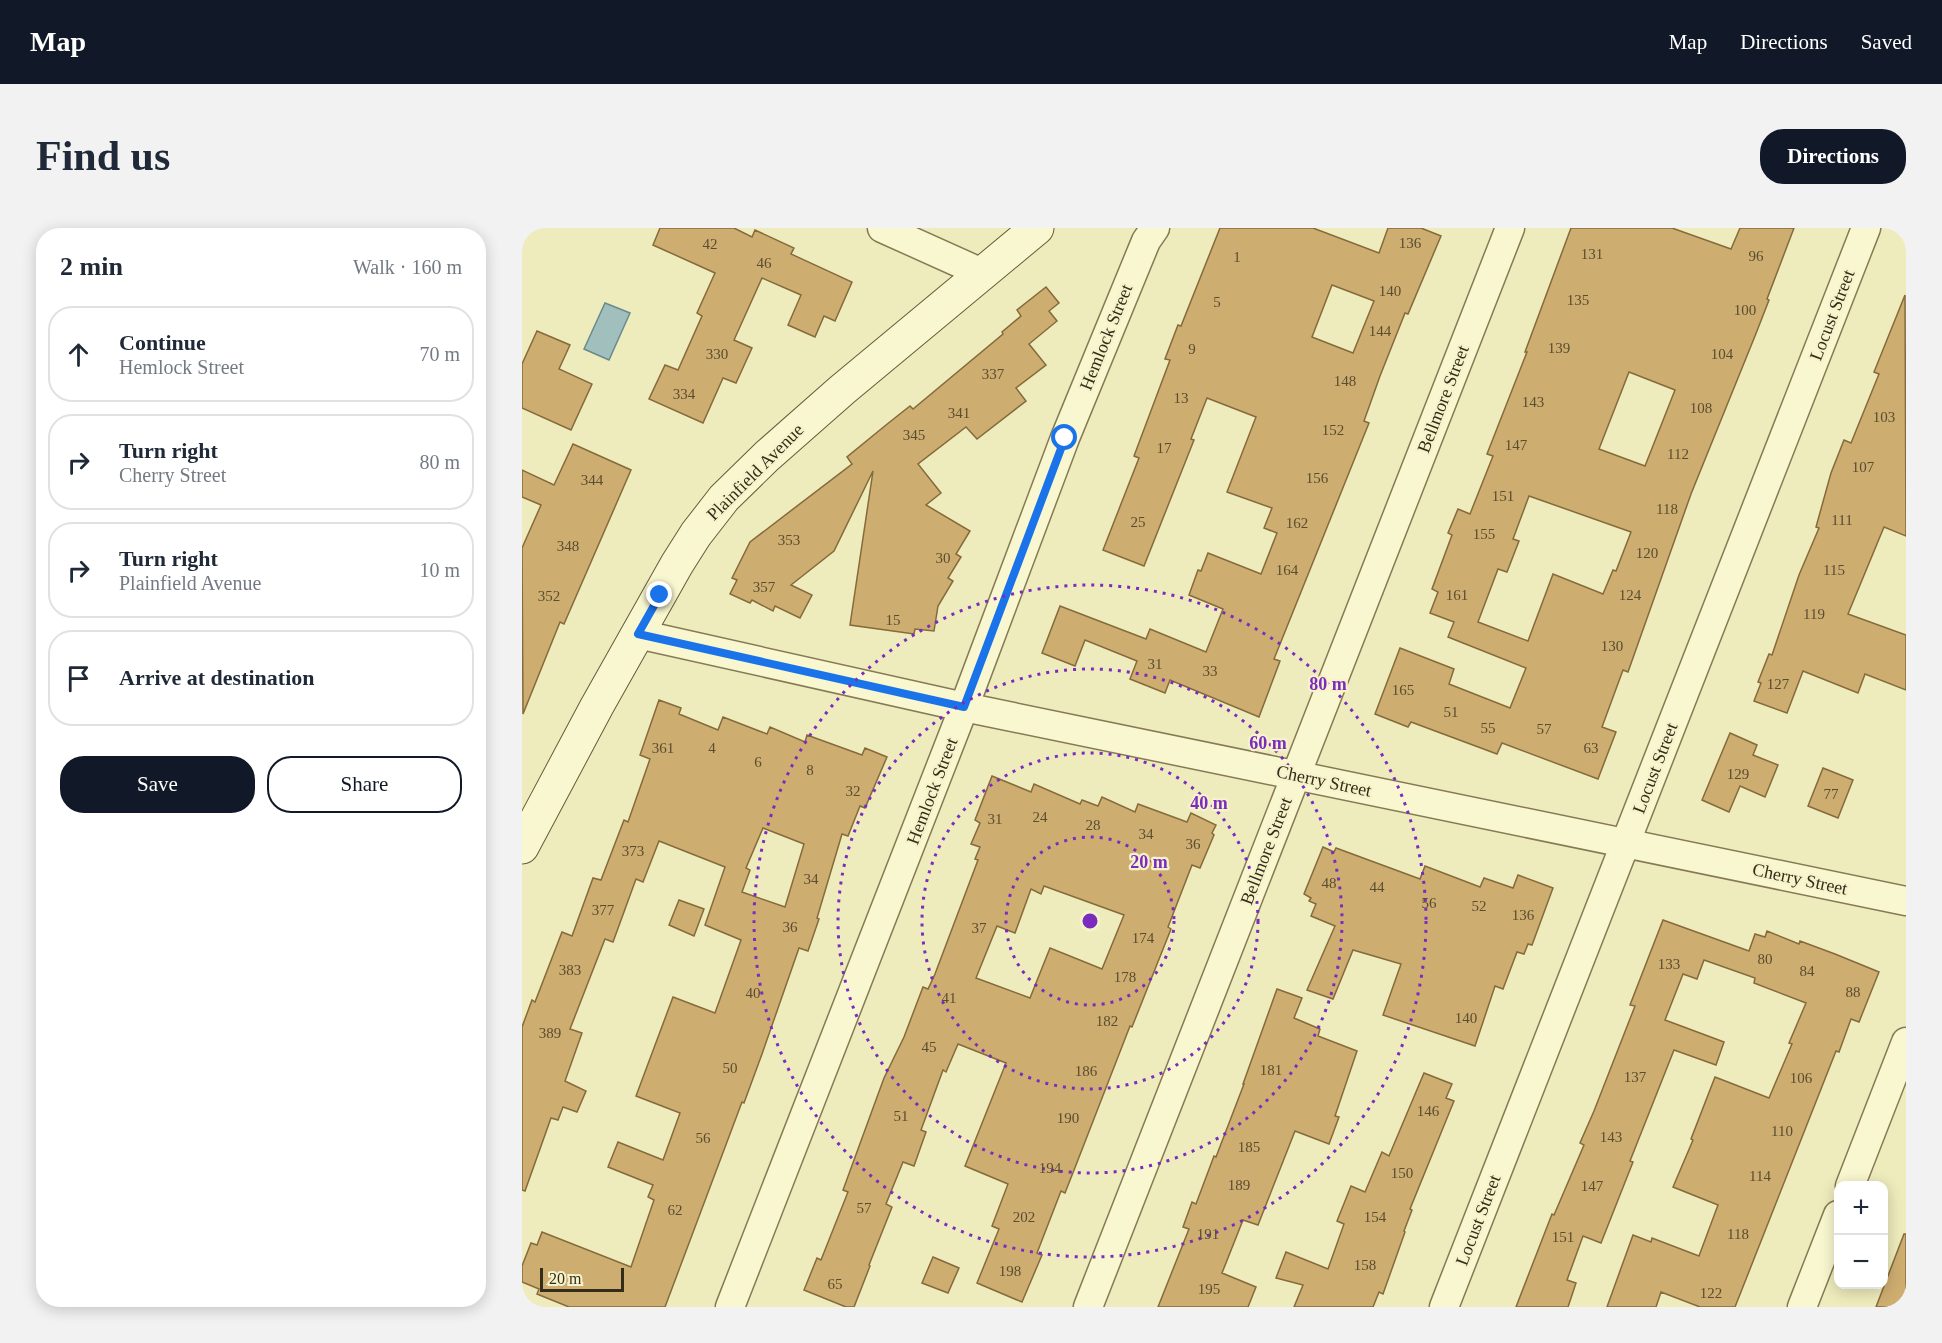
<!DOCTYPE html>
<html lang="en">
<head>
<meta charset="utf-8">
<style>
  :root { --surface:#fff; --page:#f2f2f3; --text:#1f2937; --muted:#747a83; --line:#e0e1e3; --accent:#111827 }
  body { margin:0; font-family:"Times New Roman",serif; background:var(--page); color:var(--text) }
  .controls { position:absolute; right:18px; bottom:18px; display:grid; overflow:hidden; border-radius:12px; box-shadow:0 3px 15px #0003 }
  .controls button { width:54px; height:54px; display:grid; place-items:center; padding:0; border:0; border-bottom:2px solid var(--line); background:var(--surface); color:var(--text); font:30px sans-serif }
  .scale { position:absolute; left:18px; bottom:15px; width:84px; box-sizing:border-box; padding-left:6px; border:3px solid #342d1a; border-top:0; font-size:16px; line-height:21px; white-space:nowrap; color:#342d1a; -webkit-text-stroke:4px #f6f3cb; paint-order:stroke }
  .stop { position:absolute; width:18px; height:18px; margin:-14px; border:4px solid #1a73e8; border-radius:50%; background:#fff }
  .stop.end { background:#1a73e8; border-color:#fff; box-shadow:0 2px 6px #0008 }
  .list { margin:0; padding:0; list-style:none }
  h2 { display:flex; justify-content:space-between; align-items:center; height:78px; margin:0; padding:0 24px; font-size:26px }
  h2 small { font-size:20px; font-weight:400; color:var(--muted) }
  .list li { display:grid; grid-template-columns:39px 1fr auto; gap:18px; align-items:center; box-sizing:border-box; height:96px; margin:0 12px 12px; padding:0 12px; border:2px solid var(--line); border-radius:24px }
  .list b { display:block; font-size:22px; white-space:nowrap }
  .list p { margin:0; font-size:20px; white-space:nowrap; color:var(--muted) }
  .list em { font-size:20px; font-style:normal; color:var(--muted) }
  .actions { display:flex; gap:12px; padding:18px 24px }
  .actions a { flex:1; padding:14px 0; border:2px solid var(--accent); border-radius:24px; text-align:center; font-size:21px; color:var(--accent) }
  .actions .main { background:var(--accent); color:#fff }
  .icon { flex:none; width:33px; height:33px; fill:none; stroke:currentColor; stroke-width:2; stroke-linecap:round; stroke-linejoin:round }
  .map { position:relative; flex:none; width:1384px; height:1079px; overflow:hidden; border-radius:24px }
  header { display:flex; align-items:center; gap:36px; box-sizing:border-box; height:84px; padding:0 30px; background:var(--accent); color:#fff }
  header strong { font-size:28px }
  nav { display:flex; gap:33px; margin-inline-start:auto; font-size:21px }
  .intro { display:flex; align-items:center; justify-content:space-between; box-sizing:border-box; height:144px; padding:0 36px }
  h1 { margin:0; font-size:42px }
  .button { padding:15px 27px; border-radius:24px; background:var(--accent); color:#fff; font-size:21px; font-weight:700 }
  main { display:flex; gap:36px; padding:0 36px }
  aside { flex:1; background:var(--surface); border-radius:24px; box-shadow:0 3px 15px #0003 }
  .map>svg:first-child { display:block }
  .water { fill:#a0bfbd; stroke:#688c8c; stroke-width:1.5 }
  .building { fill:#cead70; stroke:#856a3b; stroke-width:1.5; fill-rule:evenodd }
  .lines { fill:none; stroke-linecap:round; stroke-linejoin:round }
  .minor-casing { stroke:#867a55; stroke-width:31 }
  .secondary-casing { stroke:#675b39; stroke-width:35 }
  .minor { stroke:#f9f7cf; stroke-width:28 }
  .secondary { stroke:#f9f7cf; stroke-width:33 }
  .route { stroke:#1a73e8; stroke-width:8 }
  .ring { fill:none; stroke:#7b2cbf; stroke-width:3; stroke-dasharray:3 6 }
  .labels { text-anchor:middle; stroke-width:4.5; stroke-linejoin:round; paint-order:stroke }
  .number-label { font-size:15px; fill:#5a4d30 }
  .street-label { font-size:18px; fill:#342d1a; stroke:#f6f3cb }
  .centre { fill:#7b2cbf; stroke:#f6f3cb; stroke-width:3 }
  .ring-label { font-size:18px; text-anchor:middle; font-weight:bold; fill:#7b2cbf; stroke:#f6f3cb; stroke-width:4.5; stroke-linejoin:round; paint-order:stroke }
</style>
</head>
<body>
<header>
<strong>Map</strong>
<nav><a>Map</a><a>Directions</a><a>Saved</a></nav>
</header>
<div class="intro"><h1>Find us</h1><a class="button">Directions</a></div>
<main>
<aside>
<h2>2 min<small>Walk · 160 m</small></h2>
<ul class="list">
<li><svg class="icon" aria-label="ahead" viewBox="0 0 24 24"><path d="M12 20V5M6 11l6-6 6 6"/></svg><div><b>Continue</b><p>Hemlock Street</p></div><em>70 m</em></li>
<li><svg class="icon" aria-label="right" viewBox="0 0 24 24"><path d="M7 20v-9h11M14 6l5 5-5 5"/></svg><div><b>Turn right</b><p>Cherry Street</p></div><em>80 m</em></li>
<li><svg class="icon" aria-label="right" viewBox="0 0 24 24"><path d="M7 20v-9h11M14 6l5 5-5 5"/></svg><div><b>Turn right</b><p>Plainfield Avenue</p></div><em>10 m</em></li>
<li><svg class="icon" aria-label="arrive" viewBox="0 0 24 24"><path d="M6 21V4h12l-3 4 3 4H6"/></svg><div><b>Arrive at destination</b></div></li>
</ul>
<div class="actions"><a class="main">Save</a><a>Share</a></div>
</aside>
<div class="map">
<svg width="1384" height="1079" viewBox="0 0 1384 1079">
  <rect width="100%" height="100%" fill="#eeebbc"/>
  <!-- water -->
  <polygon class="water" points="83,75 108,85 87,132 62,121"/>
  <!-- building -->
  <g class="building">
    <polygon points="138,0 212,0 230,9 233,2 272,20 269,26 330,54 313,93 302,88 293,109 266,97 279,67 240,50 212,112 230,120 214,155 201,150 181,195 127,171 143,137 156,142 180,88 175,85 193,45 131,17"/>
    <path d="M 698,0 L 791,0 L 857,25 L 866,0 L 899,0 L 919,8 L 886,86 L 883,85 L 858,148 L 842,193 L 847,195 L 752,431 L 758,433 L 737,489 L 648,452 L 643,465 L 608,451 L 615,433 L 563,412 L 553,438 L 520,425 L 538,378 L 624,411 L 628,401 L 684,424 L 701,381 L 667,367 L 676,342 L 679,343 L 686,325 L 739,346 L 755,305 L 742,300 L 750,280 L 705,264 L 734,189 L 685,170 L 669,211 L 672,212 L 622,338 L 581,322 L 617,230 L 612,228 L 648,132 L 643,131 L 656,97 L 659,98 ZM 810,57 L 852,73 L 831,125 L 790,109 Z"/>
    <path d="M 1049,0 L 1150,0 L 1209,21 L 1218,0 L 1272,0 L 1245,71 L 1247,72 L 1233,108 L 1169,266 L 1106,444 L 1101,442 L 1080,499 L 1094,504 L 1076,551 L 980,515 L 975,526 L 889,494 L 886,499 L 853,486 L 878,420 L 932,441 L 927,456 L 988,480 L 1004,440 L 926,409 L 932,394 L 908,385 L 916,364 L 910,361 L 930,307 L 926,305 L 936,281 L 948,286 L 971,228 L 965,226 L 1005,124 L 1003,124 ZM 1107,144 L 1153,162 L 1123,238 L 1077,221 ZM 1007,268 L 1109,304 L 1094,343 L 1091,342 L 1081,366 L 1031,346 L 1006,413 L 956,394 L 976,341 L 985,344 L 997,313 L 991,311 Z"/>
    <polygon points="524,59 537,75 527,83 535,93 507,116 524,137 494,160 504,173 455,211 444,199 396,236 419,265 404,277 448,303 434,326 439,329 426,350 431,353 416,378 412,403 393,401 392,406 328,397 351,243 312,323 269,357 290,367 278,390 253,378 251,383 230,372 228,375 208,366 215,352 210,350 228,314 330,236 325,229 364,197 388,178 391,181 481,106 480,104 499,88 495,82"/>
    <polygon points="1383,67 1384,308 1362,299 1326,386 1384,407 1384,462 1343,446 1336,465 1281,443 1265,485 1232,473 1239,455 1236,454 1247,426 1250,427 1277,347 1297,300 1294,299 1309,245 1322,212 1329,215 1357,146 1352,144"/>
    <polygon points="15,103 48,117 37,141 70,156 49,202 0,180 0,136"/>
    <polygon points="51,216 109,242 42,396 38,394 1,486 0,320 19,277 0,269 0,242 32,257"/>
    <path d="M 137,472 L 159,480 L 157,486 L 196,502 L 201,489 L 245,506 L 248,499 L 283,514 L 285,507 L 340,527 L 343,520 L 365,529 L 343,580 L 338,578 L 326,608 L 320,606 L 295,690 L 297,691 L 286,723 L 277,720 L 240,826 L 222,875 L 220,874 L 143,1079 L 47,1079 L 15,1066 L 17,1061 L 0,1054 L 0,1038 L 9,1015 L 15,1017 L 20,1004 L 109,1039 L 132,972 L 126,969 L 131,957 L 86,939 L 96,914 L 141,932 L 158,885 L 114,868 L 151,769 L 193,785 L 219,712 L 183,697 L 203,639 L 137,613 L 121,654 L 114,651 L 91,714 L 83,711 L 48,801 L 60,805 L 43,853 L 64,863 L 55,884 L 41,879 L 36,892 L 29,890 L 3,963 L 0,962 L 0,799 L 10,772 L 13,774 L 40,704 L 50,708 L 71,650 L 79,652 L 102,592 L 106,594 L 128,531 L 118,527 ZM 241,600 L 282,616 L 263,679 L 220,664 L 228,642 L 224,640 Z"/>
    <polygon points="1208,505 1235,517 1231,527 1256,537 1243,569 1218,558 1207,584 1180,572"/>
    <polygon points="1301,540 1331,552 1316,590 1286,578"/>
    <path d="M 470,548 L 509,564 L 512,556 L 558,576 L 560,572 L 576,578 L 580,569 L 613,584 L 616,576 L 665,594 L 669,585 L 694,597 L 690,605 L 692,607 L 678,640 L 670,637 L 646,699 L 649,701 L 610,799 L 608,798 L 554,937 L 543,965 L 539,963 L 515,1025 L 520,1027 L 500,1074 L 455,1055 L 477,1001 L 470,998 L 486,956 L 443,938 L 484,835 L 436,816 L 424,844 L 421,842 L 399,902 L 404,904 L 392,938 L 381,934 L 364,976 L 370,979 L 347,1037 L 348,1038 L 332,1079 L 324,1079 L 282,1062 L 295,1030 L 299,1032 L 326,964 L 321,962 L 362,850 L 382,809 L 401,759 L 406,761 L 413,746 L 456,632 L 453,631 L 458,619 L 449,616 L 458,595 L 453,592 ZM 522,658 L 602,687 L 580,741 L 528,720 L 508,770 L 454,750 L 475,698 L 493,705 L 509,661 L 519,666 Z"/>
    <polygon points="801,619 812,624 814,620 898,651 903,638 958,659 962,650 991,660 996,647 1031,660 1010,717 1006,716 1002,726 995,724 981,761 973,758 953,818 861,787 879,736 831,722 811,771 785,762 813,698 789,688 794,676 787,673 789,670 782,666"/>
    <polygon points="157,672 182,681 172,708 147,697"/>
    <polygon points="1141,692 1227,723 1233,706 1243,709 1245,703 1277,716 1278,713 1313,726 1357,744 1337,794 1329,791 1317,824 1314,823 1213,1079 1178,1079 1139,1064 1134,1079 1085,1079 1111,1007 1129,1014 1130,1010 1177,1028 1196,977 1151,959 1171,912 1169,911 1193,849 1247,870 1270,816 1267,815 1284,775 1232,755 1233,750 1182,732 1175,751 1161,746 1143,792 1202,814 1194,837 1152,822 1108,933 1111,934 1079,1015 1061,1008 1045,1052 1054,1055 1046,1079 994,1079 1030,986 1032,987 1062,917 1058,915 1072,883 1113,778 1108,777"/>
    <polygon points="755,761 780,770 772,790 798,801 796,808 835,823 813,888 817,889 807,916 773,903 736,997 721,992 700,1045 734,1059 726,1079 636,1079 667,1001 661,999 670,974 674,976 692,928 694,929 722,856 721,856"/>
    <polygon points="902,845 930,856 924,870 932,873 888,981 890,982 882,1003 883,1004 861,1066 857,1064 851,1079 772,1079 781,1057 754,1050 764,1024 806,1041 822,996 815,993 829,958 843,964 860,924 867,928"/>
    <polygon points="1382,1006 1384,1006 1384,1079 1354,1079"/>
    <polygon points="411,1029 437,1040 426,1065 400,1055"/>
  </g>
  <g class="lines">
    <!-- minor casing -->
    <g class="minor-casing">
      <g id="minor">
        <polyline points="360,0 460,45"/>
        <polyline points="116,406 442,479 1384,673"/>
        <polyline points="1328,958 1384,814"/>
        <polyline points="208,1079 442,479 543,210 624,13 633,0"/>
        <polyline points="566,1079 988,0"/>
        <polyline points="922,1079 1344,0"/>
        <polyline points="1280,1079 1316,987"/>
      </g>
    </g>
    <!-- secondary casing -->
    <g class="secondary-casing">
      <polyline id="secondary" points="0,619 75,478 155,336 174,306 202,270 245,228 320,162 515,0"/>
    </g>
    <!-- minor -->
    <use href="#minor" class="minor"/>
    <!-- secondary -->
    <use href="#secondary" class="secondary"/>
  </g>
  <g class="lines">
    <!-- route -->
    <polyline class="route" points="138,367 116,406 442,479 543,210"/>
  </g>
  <!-- distance rings -->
  <g class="ring">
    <circle cx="568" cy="693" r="84"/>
    <circle cx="568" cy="693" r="168"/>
    <circle cx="568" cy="693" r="252"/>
    <circle cx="568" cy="693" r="336"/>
  </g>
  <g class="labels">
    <!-- number labels -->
    <g class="number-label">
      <text x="888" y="20">136</text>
      <text x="188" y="21">42</text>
      <text x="1070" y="31">131</text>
      <text x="1234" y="33">96</text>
      <text x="715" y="34">1</text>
      <text x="242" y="40">46</text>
      <text x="868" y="68">140</text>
      <text x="1056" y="77">135</text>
      <text x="695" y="79">5</text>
      <text x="1223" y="87">100</text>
      <text x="858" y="108">144</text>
      <text x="1037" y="125">139</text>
      <text x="670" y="126">9</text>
      <text x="195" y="131">330</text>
      <text x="1200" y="131">104</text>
      <text x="471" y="151">337</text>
      <text x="823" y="158">148</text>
      <text x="162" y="171">334</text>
      <text x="659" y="175">13</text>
      <text x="1011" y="179">143</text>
      <text x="1179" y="185">108</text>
      <text x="437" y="190">341</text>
      <text x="1362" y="194">103</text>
      <text x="811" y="207">152</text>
      <text x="392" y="212">345</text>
      <text x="994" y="222">147</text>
      <text x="642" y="225">17</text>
      <text x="1156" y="231">112</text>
      <text x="1341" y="244">107</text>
      <text x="795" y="255">156</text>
      <text x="70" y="257">344</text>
      <text x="981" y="273">151</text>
      <text x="1145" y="286">118</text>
      <text x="1320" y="297">111</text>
      <text x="616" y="299">25</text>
      <text x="775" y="300">162</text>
      <text x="962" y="311">155</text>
      <text x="267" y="317">353</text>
      <text x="46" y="323">348</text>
      <text x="1125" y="330">120</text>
      <text x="421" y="335">30</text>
      <text x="765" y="347">164</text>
      <text x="1312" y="347">115</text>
      <text x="242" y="364">357</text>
      <text x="935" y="372">161</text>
      <text x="1108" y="372">124</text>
      <text x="27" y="373">352</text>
      <text x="1292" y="391">119</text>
      <text x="371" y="397">15</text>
      <text x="1090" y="423">130</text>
      <text x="633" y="441">31</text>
      <text x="688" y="448">33</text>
      <text x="1256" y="461">127</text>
      <text x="881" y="467">165</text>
      <text x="929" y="489">51</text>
      <text x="966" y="505">55</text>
      <text x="1022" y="506">57</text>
      <text x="141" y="525">361</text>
      <text x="190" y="525">4</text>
      <text x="1069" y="525">63</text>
      <text x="236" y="539">6</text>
      <text x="288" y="547">8</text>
      <text x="1216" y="551">129</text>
      <text x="331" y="568">32</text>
      <text x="1309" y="571">77</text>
      <text x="518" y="594">24</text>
      <text x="473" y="596">31</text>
      <text x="571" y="602">28</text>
      <text x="624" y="611">34</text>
      <text x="671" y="621">36</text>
      <text x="111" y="628">373</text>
      <text x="289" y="656">34</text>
      <text x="807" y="660">48</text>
      <text x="855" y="664">44</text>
      <text x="907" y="680">56</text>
      <text x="957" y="683">52</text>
      <text x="81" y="687">377</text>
      <text x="1001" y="692">136</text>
      <text x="268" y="704">36</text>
      <text x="457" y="705">37</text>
      <text x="621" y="715">174</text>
      <text x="1243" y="736">80</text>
      <text x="1147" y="741">133</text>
      <text x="48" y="747">383</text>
      <text x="1285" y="748">84</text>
      <text x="603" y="754">178</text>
      <text x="1331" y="769">88</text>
      <text x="231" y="770">40</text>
      <text x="427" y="775">41</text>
      <text x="944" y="795">140</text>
      <text x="585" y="798">182</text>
      <text x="28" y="810">389</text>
      <text x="407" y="824">45</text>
      <text x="208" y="845">50</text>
      <text x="749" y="847">181</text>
      <text x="564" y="848">186</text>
      <text x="1113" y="854">137</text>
      <text x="1279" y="855">106</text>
      <text x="906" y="888">146</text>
      <text x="379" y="893">51</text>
      <text x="546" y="895">190</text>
      <text x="1260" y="908">110</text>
      <text x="1089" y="914">143</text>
      <text x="181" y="915">56</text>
      <text x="727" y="924">185</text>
      <text x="528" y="945">194</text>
      <text x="880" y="950">150</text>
      <text x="1238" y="953">114</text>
      <text x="717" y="962">189</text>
      <text x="1070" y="963">147</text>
      <text x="342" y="985">57</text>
      <text x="153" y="987">62</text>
      <text x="502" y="994">202</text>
      <text x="853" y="994">154</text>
      <text x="686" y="1011">191</text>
      <text x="1216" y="1011">118</text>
      <text x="1041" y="1014">151</text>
      <text x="843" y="1042">158</text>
      <text x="488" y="1048">198</text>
      <text x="313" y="1061">65</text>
      <text x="687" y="1066">195</text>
      <text x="1189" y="1070">122</text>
    </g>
    <!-- street labels -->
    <g class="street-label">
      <text transform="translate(1310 87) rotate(-69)" y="6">Locust Street</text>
      <text transform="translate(584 109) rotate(-68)" y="6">Hemlock Street</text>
      <text transform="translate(921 171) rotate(-69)" y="6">Bellmore Street</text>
      <text transform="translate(233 244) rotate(-45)" y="6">Plainfield Avenue</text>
      <text transform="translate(1133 540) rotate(-69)" y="6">Locust Street</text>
      <text transform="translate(802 553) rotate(12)" y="6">Cherry Street</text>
      <text transform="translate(410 563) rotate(-69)" y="6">Hemlock Street</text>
      <text transform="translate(744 623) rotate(-69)" y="6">Bellmore Street</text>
      <text transform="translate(1278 651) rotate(12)" y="6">Cherry Street</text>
      <text transform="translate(956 992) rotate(-69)" y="6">Locust Street</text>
    </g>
  </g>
  <circle cx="568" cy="693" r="9" class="centre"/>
  <g class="ring-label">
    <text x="806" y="462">80 m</text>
    <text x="746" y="521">60 m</text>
    <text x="687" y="581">40 m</text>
    <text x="627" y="640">20 m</text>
  </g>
</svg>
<div class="controls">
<button>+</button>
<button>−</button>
</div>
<div class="scale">20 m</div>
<div class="stop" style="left:543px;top:210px"></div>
<div class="stop end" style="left:138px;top:367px"></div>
</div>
</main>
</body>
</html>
